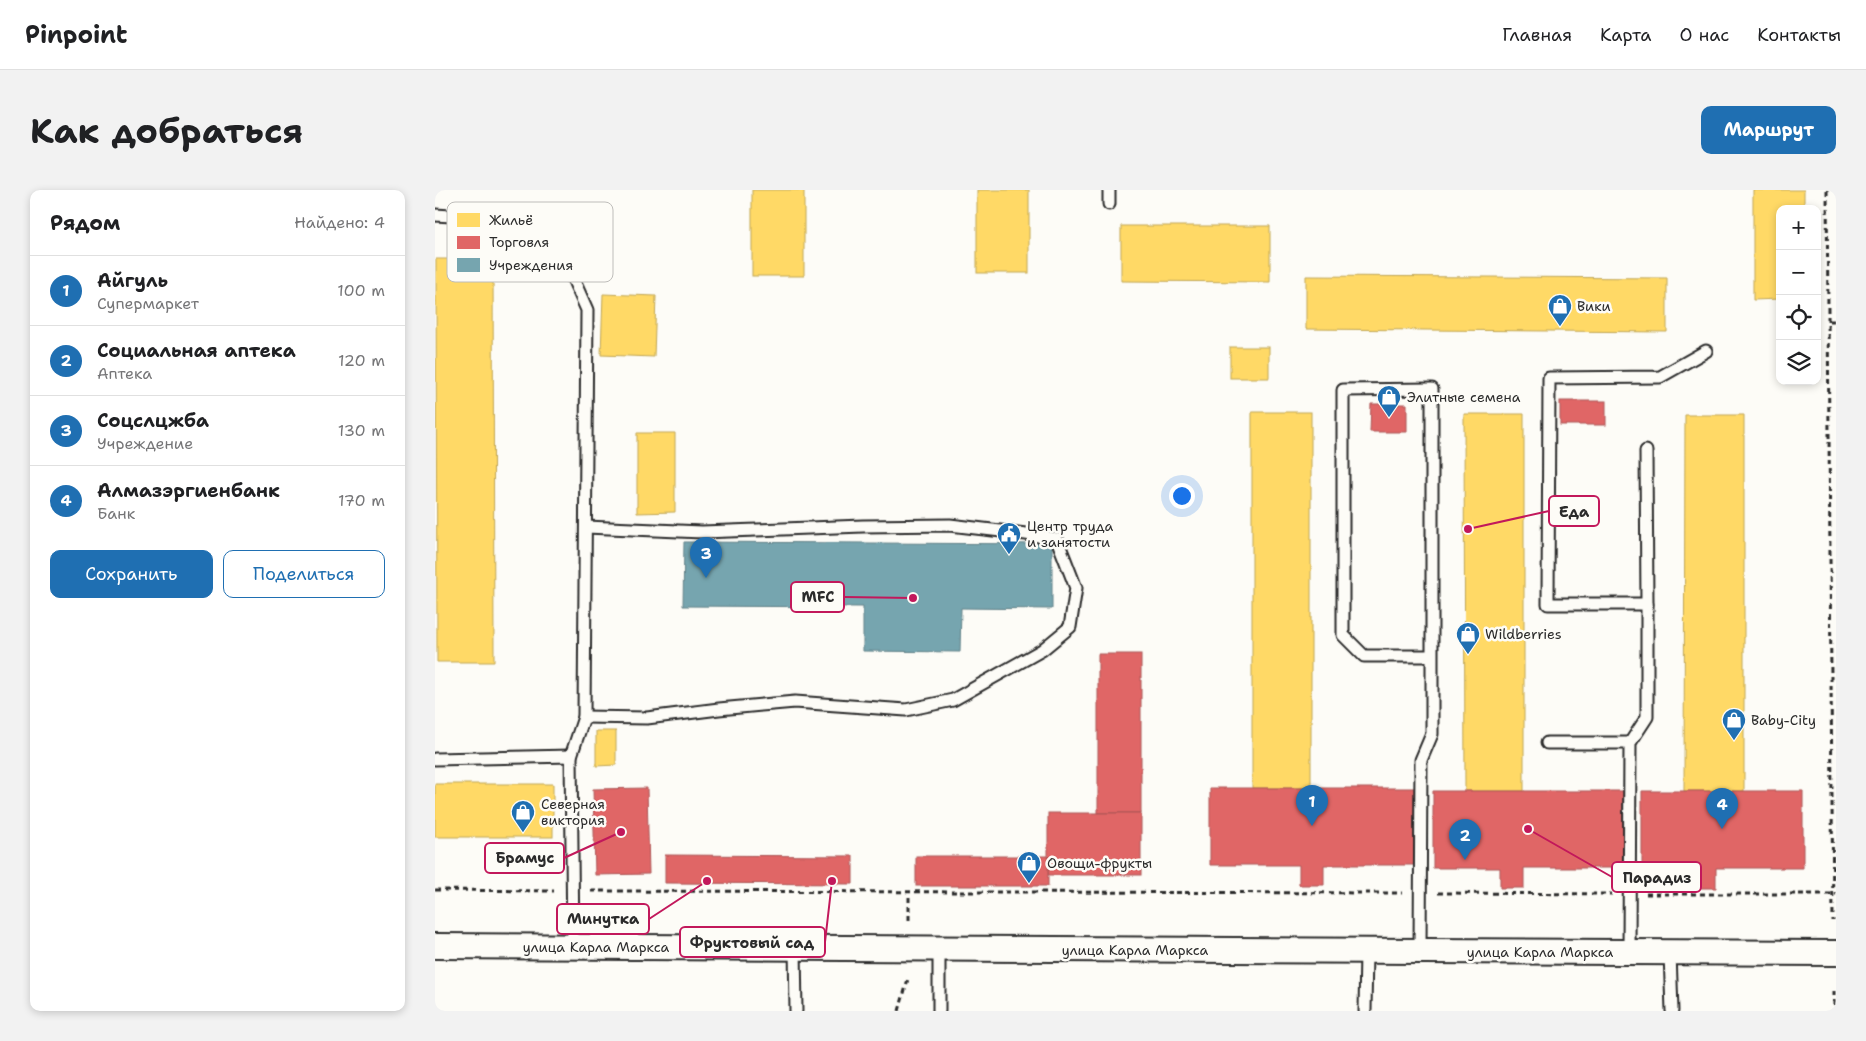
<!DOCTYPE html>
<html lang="ru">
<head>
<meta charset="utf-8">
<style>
  :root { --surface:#fff; --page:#f2f2f2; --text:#202124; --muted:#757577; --line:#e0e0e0; --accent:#1f6fb2 }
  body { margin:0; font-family:"Shantell Sans",sans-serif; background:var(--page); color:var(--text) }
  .controls { position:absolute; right:15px; top:15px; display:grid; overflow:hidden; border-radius:10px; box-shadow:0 2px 8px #0003 }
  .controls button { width:45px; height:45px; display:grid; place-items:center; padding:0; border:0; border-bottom:1px solid var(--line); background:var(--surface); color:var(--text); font:25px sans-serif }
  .you { position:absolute; left:746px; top:305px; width:18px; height:18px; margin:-12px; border:4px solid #fff; border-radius:50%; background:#1a73e8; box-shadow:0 0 0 8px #1a73e833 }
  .badge { display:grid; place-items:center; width:32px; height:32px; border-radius:50%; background:var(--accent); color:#fff; font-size:16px; font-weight:700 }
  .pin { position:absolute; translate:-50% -41px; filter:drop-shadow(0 1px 2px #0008) }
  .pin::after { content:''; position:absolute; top:26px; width:18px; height:15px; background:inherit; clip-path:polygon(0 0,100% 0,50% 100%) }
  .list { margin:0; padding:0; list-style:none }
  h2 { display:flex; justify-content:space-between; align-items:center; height:65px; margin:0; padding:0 20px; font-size:21px }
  h2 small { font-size:16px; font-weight:400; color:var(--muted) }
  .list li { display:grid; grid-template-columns:32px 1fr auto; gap:15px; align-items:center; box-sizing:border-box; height:70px; padding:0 20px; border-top:1px solid var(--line) }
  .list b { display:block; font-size:19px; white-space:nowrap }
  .list p { margin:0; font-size:16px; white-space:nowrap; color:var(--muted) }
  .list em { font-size:16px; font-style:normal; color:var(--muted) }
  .actions { display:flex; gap:10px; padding:15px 20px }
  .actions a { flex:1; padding:11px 0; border:1px solid var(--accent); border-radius:10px; text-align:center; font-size:18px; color:var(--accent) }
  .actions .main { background:var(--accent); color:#fff }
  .icon { flex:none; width:28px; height:28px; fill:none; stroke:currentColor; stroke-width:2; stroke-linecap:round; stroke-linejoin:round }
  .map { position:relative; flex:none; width:1401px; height:821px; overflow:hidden; border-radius:10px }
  header { display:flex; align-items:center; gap:30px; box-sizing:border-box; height:70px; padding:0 25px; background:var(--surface); border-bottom:1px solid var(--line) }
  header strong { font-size:24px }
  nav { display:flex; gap:28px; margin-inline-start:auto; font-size:18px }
  .intro { display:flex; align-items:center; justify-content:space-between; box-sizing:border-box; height:120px; padding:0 30px }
  h1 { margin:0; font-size:35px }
  .button { padding:12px 22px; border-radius:10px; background:var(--accent); color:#fff; font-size:18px; font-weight:700 }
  main { display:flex; gap:30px; padding:0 30px }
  aside { flex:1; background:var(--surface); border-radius:10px; box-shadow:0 2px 8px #0003 }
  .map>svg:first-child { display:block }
  .homes { fill:#ffd966; stroke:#bfa554 }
  .shops { fill:#e06666; stroke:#aa5454 }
  .public { fill:#76a5af; stroke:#608087 }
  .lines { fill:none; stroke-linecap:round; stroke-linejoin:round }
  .lane-casing { stroke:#2b2b2b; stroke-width:15 }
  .street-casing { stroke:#2b2b2b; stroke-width:28 }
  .path { stroke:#2b2b2b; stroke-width:3; stroke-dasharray:5 4; stroke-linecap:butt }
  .lane { stroke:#fdfcf7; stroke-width:11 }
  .street { stroke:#fdfcf7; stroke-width:24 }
  .labels { text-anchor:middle; stroke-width:5; stroke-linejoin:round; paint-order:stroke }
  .poi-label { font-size:14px; fill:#2b2b2b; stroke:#fdfcf7; text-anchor:start }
  .street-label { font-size:14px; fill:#2b2b2b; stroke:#fdfcf7 }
  .key { fill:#fdfcf7; stroke:#bebdba; stroke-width:1 }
  .key-label { font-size:14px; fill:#2b2b2b }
  .leader { fill:none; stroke:#c2185b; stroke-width:2 }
  .callout-dot { fill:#c2185b; stroke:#fdfcf7; stroke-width:2 }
  .callout { fill:#fdfcf7; stroke:#c2185b; stroke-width:2 }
  .callout-label { font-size:15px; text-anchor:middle; font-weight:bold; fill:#2b2b2b }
</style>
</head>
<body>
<header>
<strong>Pinpoint</strong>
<nav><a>Главная</a><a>Карта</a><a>О нас</a><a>Контакты</a></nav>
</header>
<div class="intro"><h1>Как добраться</h1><a class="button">Маршрут</a></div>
<main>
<aside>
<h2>Рядом<small>Найдено: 4</small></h2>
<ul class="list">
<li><span class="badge">1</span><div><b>Айгуль</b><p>Супермаркет</p></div><em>100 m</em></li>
<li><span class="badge">2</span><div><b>Социальная аптека</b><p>Аптека</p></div><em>120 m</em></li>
<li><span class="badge">3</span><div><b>Соцслцжба</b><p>Учреждение</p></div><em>130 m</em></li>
<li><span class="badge">4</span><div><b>Алмазэргиенбанк</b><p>Банк</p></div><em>170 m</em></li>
</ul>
<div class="actions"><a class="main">Сохранить</a><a>Поделиться</a></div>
</aside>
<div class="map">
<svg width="1401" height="821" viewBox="0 0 1401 821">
  <rect width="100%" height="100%" fill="#fdfcf7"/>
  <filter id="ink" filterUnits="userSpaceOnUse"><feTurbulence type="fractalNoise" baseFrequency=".02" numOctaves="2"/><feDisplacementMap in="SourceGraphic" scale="10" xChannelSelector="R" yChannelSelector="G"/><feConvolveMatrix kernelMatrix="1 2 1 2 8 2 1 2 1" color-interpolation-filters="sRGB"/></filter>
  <g filter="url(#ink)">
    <!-- homes -->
    <g class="homes">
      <rect x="317" y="0" width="52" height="86"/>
      <rect x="542" y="0" width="52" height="83"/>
      <polygon points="1318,0 1369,0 1369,19 1345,19 1345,109 1318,110"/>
      <polygon points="686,36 835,36 835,92 686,91"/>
      <polygon points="1,69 58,69 59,472 2,472"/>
      <polygon points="871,86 1232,88 1232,142 871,139"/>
      <polygon points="168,104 221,106 219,167 166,165"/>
      <rect x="795" y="157" width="39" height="31"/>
      <rect x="817" y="222" width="59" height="376"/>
      <polygon points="1029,224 1089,224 1089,601 1030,601"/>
      <polygon points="1250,225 1309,225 1309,601 1249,601"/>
      <polygon points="202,243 240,243 240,322 202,323"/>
      <polygon points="161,541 181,541 181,575 161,576"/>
      <rect x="0" y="594" width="118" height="53"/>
    </g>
    <!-- shops -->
    <g class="shops">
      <rect x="1125" y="211" width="46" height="24"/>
      <polygon points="936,214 972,214 972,242 935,242"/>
      <rect x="663" y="464" width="43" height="159"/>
      <polygon points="212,598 214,684 160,685 158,599"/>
      <polygon points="775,598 979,598 979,675 889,675 889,695 864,695 864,675 775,675"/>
      <polygon points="998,601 1188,601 1188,678 1089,678 1089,698 1065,698 1065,678 998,678"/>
      <polygon points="1207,601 1368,601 1368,678 1281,678 1281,698 1257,698 1257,678 1207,678"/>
      <rect x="613" y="623" width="93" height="62"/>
      <polygon points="230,665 418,666 418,694 230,693"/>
      <rect x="481" y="666" width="132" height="30"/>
    </g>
    <!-- public -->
    <polygon class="public" points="249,352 617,354 617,419 526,418 525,462 428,461 428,417 248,416"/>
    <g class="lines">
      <!-- lane casing -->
      <g class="lane-casing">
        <g id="lane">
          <polyline points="674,0 674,14"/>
          <polyline points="0,25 81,30 127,64 152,120 149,527 136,566 138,756"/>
          <polyline points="1211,261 1212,414"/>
          <polyline points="149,527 212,528 284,519 360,512 471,520 518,510 607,460 635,437 641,398 622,349 591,344 515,335 428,336 267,342 151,337"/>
          <polyline points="1112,553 1195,553"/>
          <polyline points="0,569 136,566"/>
          <polyline points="360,758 361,821"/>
          <polyline points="985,761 986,570 997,544 997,199 908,200 908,445 929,466 997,466"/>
          <polyline points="1194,762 1195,553 1212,527 1212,414 1113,414 1114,188 1225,187 1271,161"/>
          <polyline points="1235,763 1237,821"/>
          <polyline points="504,821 504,759"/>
          <polyline points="930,821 931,761"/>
        </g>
      </g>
      <!-- street casing -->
      <g class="street-casing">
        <polyline id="street" points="0,756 1401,763"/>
      </g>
      <!-- path -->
      <g class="path">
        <polyline points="1392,0 1398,731"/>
        <polyline points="1394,131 1401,131"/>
        <polyline points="0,700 119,701"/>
        <polyline points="156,701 967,703"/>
        <polyline points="1003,703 1177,704"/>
        <polyline points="1211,704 1401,704"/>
        <polyline points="474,730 474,702"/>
        <polyline points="1399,801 1399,821"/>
        <polyline points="464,821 473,789"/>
      </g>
      <!-- lane -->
      <use href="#lane" class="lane"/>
      <!-- street -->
      <use href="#street" class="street"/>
    </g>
  </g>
  <!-- icons -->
  <defs>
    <g id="shop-pin" transform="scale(1.25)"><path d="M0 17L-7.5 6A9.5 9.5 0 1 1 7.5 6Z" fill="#1f6fb2" stroke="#fdfcf7"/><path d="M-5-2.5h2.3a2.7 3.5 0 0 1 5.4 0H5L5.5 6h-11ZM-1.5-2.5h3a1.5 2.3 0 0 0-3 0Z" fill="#fff"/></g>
    <g id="civic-pin" transform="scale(1.25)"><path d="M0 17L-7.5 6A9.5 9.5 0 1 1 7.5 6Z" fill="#1f6fb2" stroke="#fdfcf7"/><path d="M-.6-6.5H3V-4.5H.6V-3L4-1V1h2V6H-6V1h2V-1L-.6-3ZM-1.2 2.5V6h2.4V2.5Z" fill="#fff"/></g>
  </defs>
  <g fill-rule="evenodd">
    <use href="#shop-pin" x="1125" y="116"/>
    <use href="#shop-pin" x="954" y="207"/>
    <use href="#civic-pin" x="574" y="344"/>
    <use href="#shop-pin" x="1033" y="444"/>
    <use href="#shop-pin" x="1299" y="530"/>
    <use href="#shop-pin" x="88" y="622"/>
    <use href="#shop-pin" x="594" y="673"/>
  </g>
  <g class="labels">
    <!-- poi labels -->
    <g class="poi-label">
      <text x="1142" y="121">Вики</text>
      <text x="972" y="212">Элитные семена</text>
      <text x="592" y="341">Центр труда<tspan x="592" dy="16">и занятости</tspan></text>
      <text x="1050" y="449">Wildberries</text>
      <text x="1316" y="535">Baby-City</text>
      <text x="106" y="619">Северная<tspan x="106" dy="16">виктория</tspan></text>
      <text x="612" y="678">Овощи-фрукты</text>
    </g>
    <!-- street labels -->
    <g class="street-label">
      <text x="161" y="762">улица Карла Маркса</text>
      <text x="700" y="765">улица Карла Маркса</text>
      <text x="1105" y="767">улица Карла Маркса</text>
    </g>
  </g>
  <!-- legend -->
  <rect x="12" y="12" width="166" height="80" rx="8" class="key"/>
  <rect x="22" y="23" width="23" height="14" fill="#ffd966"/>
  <rect x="22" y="46" width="23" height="13" fill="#e06666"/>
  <rect x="22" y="68" width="23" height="14" fill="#76a5af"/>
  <g class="key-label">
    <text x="54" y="35">Жильё</text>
    <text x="54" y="57">Торговля</text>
    <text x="54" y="80">Учреждения</text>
  </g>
  <!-- callouts -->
  <path class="leader" d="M1033 339L1114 321M478 408L409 407M186 642L129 668M1093 639L1177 687M272 691L214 729M397 691L390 752"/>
  <g class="callout-dot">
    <circle cx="1033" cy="339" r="5"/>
    <circle cx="478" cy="408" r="5"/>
    <circle cx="186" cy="642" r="5"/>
    <circle cx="1093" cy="639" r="5"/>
    <circle cx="272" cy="691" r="5"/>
    <circle cx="397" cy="691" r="5"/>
  </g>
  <g class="callout">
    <rect x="1114" y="306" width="50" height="30" rx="5"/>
    <rect x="356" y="392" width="53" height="30" rx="5"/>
    <rect x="50" y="653" width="79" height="30" rx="5"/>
    <rect x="1177" y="672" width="89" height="30" rx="5"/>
    <rect x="122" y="714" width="92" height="30" rx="5"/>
    <rect x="245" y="737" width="145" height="30" rx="5"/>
  </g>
  <g class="callout-label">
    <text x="1139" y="327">Еда</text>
    <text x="383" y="412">MFC</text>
    <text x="90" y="673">Брамус</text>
    <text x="1222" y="693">Парадиз</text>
    <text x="168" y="734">Минутка</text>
    <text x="317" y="758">Фруктовый сад</text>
  </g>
</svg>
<div class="controls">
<button>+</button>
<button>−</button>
<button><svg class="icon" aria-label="locate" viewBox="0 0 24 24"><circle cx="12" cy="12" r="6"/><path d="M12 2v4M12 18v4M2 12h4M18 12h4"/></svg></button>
<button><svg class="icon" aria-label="layers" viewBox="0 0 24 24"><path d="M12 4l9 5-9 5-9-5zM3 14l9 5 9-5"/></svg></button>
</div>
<div class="you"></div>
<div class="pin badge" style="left:877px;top:636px">1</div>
<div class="pin badge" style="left:1030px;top:670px">2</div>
<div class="pin badge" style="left:271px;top:388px">3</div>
<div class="pin badge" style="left:1287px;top:639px">4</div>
</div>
</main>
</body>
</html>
